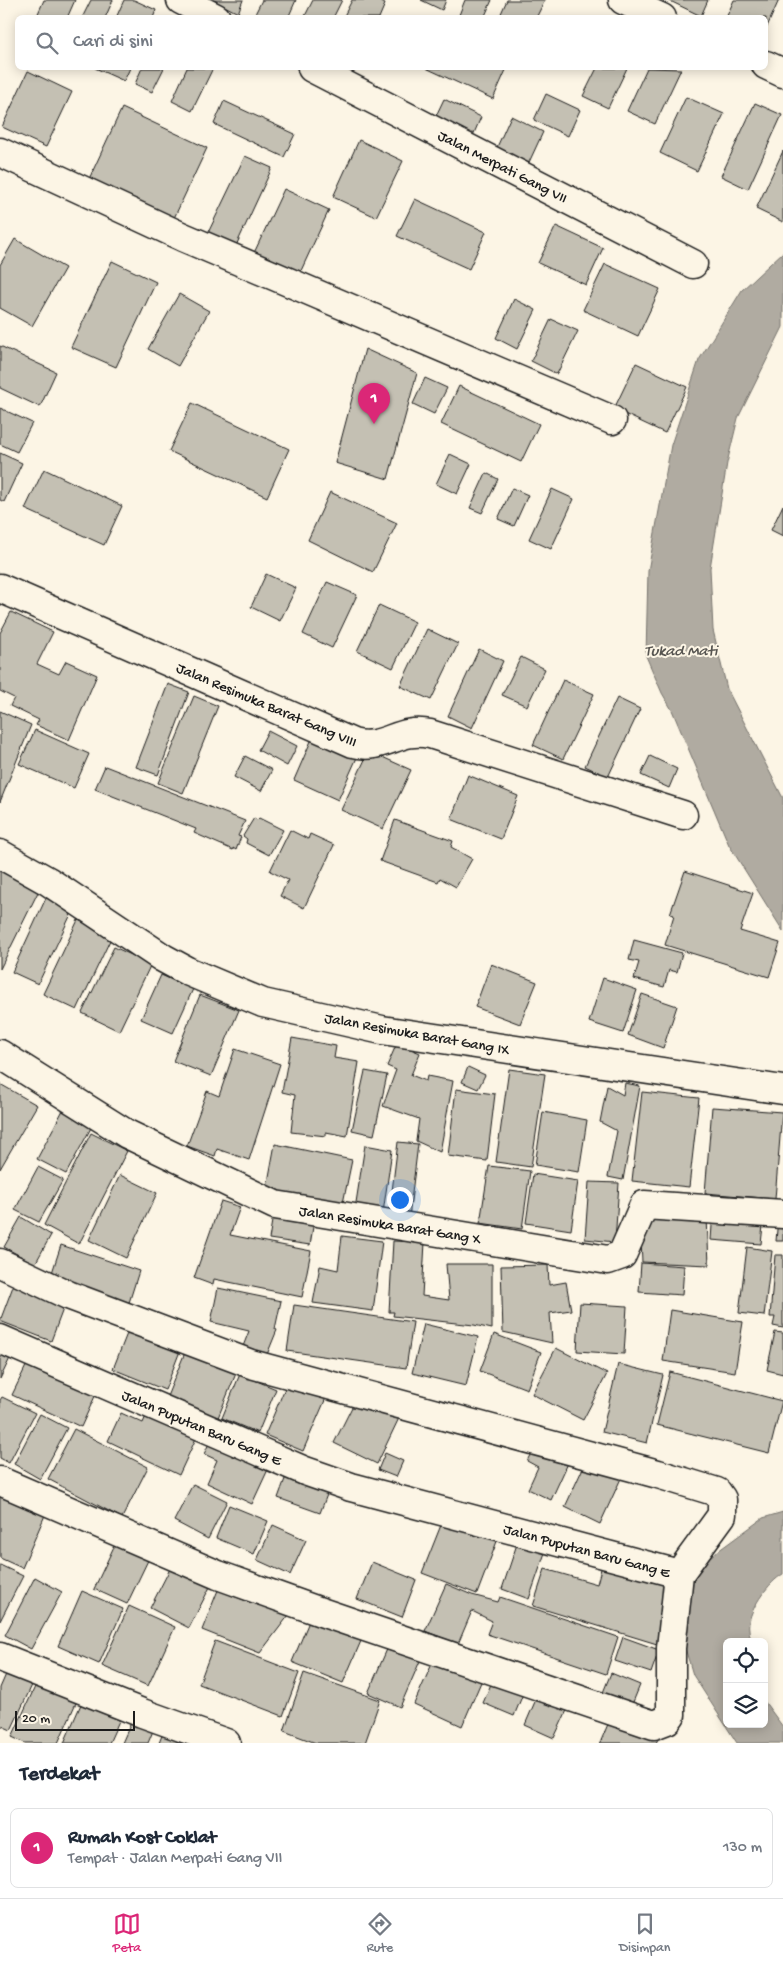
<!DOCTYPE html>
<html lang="id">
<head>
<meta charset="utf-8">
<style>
  :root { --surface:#fff; --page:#f6f6f7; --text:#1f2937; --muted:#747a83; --line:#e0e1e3; --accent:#db2777 }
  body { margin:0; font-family:"Gochi Hand",sans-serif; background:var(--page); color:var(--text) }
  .controls { position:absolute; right:15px; bottom:15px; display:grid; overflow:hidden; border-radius:8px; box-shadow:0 2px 12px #0003 }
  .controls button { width:45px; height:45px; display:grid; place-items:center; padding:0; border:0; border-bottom:1px solid var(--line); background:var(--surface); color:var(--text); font:25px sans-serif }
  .scale { position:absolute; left:15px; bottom:12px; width:120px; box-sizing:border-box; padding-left:5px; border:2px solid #1c1c1c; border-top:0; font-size:14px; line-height:18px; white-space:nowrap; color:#1c1c1c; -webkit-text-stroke:4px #fcf5e5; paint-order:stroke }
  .you { position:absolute; left:399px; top:1199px; width:18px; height:18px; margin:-12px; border:4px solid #fff; border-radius:50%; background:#1a73e8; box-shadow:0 0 0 8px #1a73e833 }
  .badge { display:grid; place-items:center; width:32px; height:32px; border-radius:50%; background:var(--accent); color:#fff; font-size:16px; font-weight:700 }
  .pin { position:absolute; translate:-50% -41px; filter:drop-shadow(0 1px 2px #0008) }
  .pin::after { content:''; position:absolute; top:26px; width:18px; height:15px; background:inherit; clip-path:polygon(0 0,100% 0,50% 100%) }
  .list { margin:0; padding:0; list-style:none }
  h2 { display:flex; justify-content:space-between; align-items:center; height:65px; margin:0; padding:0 20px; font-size:21px }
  h2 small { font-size:16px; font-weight:400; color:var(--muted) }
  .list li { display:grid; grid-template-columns:32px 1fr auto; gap:15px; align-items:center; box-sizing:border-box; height:80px; margin:0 10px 10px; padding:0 10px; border:1px solid var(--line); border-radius:8px }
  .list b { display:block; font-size:19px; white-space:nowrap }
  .list p { margin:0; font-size:16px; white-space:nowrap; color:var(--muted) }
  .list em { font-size:16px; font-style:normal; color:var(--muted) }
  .icon { flex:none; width:28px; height:28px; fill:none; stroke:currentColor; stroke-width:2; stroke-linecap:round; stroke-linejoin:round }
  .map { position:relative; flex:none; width:783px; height:1743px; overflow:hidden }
  .search { position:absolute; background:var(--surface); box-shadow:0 2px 12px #0003; left:15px; right:15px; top:15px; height:55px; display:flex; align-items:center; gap:12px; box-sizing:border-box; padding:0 18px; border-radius:8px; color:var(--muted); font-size:19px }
  .sheet { height:155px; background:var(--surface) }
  nav { display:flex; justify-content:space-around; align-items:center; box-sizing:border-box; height:70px; border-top:1px solid var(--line); background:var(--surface); font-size:14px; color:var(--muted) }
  nav a { display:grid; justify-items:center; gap:2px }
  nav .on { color:var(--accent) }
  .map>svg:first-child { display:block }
  .water { fill:#b0aba1; stroke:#75726c }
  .building { fill:#c4c0b3; stroke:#1c1c1c }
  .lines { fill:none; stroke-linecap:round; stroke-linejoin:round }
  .minor-casing { stroke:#1c1c1c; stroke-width:31 }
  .minor { stroke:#fcf5e5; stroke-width:28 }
  .labels { text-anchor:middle; stroke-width:4; stroke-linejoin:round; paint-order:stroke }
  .street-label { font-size:15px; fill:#1c1c1c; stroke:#fcf5e5 }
  .water-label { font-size:16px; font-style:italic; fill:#575551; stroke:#fcf5e5 }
</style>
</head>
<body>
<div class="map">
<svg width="783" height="1743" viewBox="0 0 783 1743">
  <rect width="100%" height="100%" fill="#fcf5e5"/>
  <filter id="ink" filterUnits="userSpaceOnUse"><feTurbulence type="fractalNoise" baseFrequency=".02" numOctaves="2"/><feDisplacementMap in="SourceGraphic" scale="10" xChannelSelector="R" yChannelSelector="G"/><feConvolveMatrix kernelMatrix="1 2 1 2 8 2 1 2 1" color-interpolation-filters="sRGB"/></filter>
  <g filter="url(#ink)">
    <!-- water -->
    <g class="water">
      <polygon points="783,252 783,327 738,418 727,463 710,568 713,630 727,689 783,798 783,931 729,845 672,710 662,693 646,656 648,571 671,445 699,360 742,290"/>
      <path d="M 783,1512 L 783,1574 C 769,1582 752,1606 749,1622 C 748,1628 750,1636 751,1642 L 727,1642 L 727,1724 L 764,1724 L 764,1701 L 783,1727 L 783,1743 L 737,1743 L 693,1675 L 681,1634 L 685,1592 L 694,1574 L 707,1559 L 763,1518 Z"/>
    </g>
    <!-- building -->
    <g class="building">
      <polygon points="44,0 75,0 67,18 36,18"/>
      <polygon points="91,0 113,0 105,18 82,18"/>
      <polygon points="124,0 134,0 156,10 153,18 116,18"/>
      <polygon points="213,0 243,0 238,13"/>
      <polygon points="262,0 296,0 288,18 262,18 255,14"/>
      <polygon points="313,0 342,0 333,18 304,18"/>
      <polygon points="352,0 377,0 385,4 379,18 343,18"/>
      <polygon points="421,0 446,0 442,10"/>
      <polygon points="465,0 492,0 484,18 465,18 459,15"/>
      <polygon points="507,0 545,0 536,18 499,18"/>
      <polygon points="668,0 708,0 701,16"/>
      <polygon points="734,0 779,0 766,29 766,18 726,18"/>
      <polygon points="95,68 130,68 124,81"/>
      <polygon points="142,68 164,68 152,92 135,84"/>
      <polygon points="187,68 213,68 192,111 172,101"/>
      <polygon points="426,68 501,68 506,70 493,99"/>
      <polygon points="597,68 627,68 608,108 583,96"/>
      <polygon points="647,68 681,69 655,124 627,111"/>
      <polygon points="28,71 72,92 46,147 2,127"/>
      <polygon points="546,94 580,110 568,136 534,120"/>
      <polygon points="686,97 724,114 697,171 660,153"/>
      <polygon points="444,99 481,117 472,138 434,120"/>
      <polygon points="224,101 295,134 284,157 214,124"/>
      <polygon points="755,103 782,115 748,189 721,176"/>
      <polygon points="122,108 207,148 174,218 89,179"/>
      <polygon points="511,116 543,132 525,171 493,156"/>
      <polygon points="359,140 403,161 376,217 333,197"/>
      <polygon points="783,151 783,222 756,209"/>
      <polygon points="245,156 272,168 234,250 206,237"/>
      <polygon points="284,189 329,210 299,275 254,253"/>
      <polygon points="415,199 486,232 469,269 397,236"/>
      <polygon points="556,226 603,248 586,285 538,263"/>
      <polygon points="15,239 65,268 32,326 0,308 0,265"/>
      <polygon points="112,261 156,282 116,367 71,347"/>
      <polygon points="605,264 660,289 638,336 583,310"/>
      <polygon points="179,294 209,311 178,366 148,349"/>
      <polygon points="514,299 536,310 517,349 496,338"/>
      <polygon points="551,319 578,331 557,374 531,361"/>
      <polygon points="0,346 56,372 40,407 0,388"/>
      <polygon points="365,349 417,373 388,479 335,463"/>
      <polygon points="636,363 687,387 665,433 614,409"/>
      <polygon points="425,378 447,388 434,414 413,404"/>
      <polygon points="459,386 539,424 521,462 441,424"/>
      <polygon points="192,403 289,449 267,497 169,451"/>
      <polygon points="0,408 32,423 17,452 0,444"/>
      <polygon points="0,453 22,463 4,502 0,500"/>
      <polygon points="450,454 471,464 457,494 436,484"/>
      <polygon points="44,469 122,506 104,545 25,509"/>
      <polygon points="486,473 498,479 482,513 470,508"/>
      <polygon points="512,488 528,495 514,526 498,519"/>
      <polygon points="552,489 574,499 551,549 529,539"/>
      <polygon points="330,492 397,523 373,572 308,540"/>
      <polygon points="783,505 783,536 771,530"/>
      <polygon points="266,574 296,588 280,621 251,607"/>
      <polygon points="327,582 357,595 332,648 303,634"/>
      <polygon points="379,605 415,622 393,668 357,651"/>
      <polygon points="11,612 53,632 37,664 59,674 66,661 97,675 69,740 36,725 39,720 10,706 14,698 0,691 0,633"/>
      <polygon points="427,629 458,644 431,700 400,686"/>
      <polygon points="479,649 503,661 472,728 448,716"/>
      <polygon points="521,657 545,669 527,706 502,695"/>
      <polygon points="563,680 594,694 563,759 533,745"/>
      <polygon points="168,684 189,692 158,775 136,767"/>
      <polygon points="194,696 218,706 183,793 158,783"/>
      <polygon points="617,698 640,709 608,777 585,766"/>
      <polygon points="0,711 31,725 0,802"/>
      <polygon points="35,730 89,754 74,788 19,764"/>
      <polygon points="268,731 297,746 287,766 258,750"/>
      <polygon points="314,734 359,753 338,800 294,780"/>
      <polygon points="369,751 411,770 383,829 341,810"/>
      <polygon points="245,756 272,770 261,791 234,777"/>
      <polygon points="650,756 677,769 669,788 641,775"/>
      <polygon points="105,766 245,821 238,836 241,837 236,850 233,848 233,850 194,833 196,829 95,789"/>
      <polygon points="468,775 518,796 501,839 451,819"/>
      <polygon points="254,818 257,820 259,818 283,830 269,855 246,843 247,839 243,836"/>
      <polygon points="395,820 453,841 451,847 472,859 456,887 440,878 438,882 380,861"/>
      <polygon points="290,830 308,839 310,834 334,845 304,908 280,896 288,880 270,871"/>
      <polygon points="0,863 42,884 0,969"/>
      <polygon points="685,871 753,893 740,931 780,943 769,977 665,945 674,915 670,914"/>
      <polygon points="46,898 73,910 38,984 12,972"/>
      <polygon points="78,920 112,936 77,1010 43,994"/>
      <polygon points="634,940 682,953 677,972 669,970 664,987 634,979 639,962 629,960"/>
      <polygon points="114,947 151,964 119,1031 82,1013"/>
      <polygon points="491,964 537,982 520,1024 475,1007"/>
      <polygon points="161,975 193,989 173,1033 141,1019"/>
      <polygon points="603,978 637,990 623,1033 589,1022"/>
      <polygon points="642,994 677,1006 663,1048 628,1035"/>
      <polygon points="200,995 239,1010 211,1076 173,1061"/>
      <polygon points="292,1038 336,1046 334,1058 359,1062 347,1136 326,1132 326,1136 291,1132 295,1095 282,1092"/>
      <polygon points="397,1043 420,1053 411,1075 426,1081 427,1076 453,1081 440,1152 416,1141 419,1119 383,1106 396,1070 387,1066"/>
      <polygon points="235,1049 280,1064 249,1160 217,1149 215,1156 187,1146 207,1091 219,1096"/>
      <polygon points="468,1067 485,1075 478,1089 462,1082"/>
      <polygon points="509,1069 545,1074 531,1167 496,1162"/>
      <polygon points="365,1071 387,1075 374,1135 352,1130"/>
      <polygon points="625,1083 640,1086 623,1180 608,1177 617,1131 600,1122 607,1086 623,1095"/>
      <polygon points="0,1084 37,1105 0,1169"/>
      <polygon points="456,1089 495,1094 487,1161 448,1156"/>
      <polygon points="642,1092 699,1098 689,1187 632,1181"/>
      <polygon points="712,1107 782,1112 775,1199 705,1193"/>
      <polygon points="63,1110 92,1126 66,1174 37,1159"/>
      <polygon points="543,1112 587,1120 579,1172 535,1165"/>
      <polygon points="91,1133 127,1151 79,1244 44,1225"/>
      <polygon points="398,1142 418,1144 409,1218 389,1216"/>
      <polygon points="275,1144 352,1160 342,1208 266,1193"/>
      <polygon points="365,1145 392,1150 383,1213 355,1209"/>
      <polygon points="489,1166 530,1171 522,1229 480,1223"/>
      <polygon points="38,1167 63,1180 39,1222 15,1210"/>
      <polygon points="533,1174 578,1181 571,1230 526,1223"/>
      <polygon points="120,1175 157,1193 126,1258 89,1240"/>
      <polygon points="589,1182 619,1183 615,1242 585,1239"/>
      <polygon points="221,1201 240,1207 230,1235 311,1251 302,1297 214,1279 213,1285 194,1278"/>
      <polygon points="713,1211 764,1216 761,1244 711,1240"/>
      <polygon points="273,1215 314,1221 310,1245 269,1239"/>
      <polygon points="21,1217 51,1235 35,1264 4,1247"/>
      <polygon points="707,1217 709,1265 642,1262 640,1218"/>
      <polygon points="778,1218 783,1218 783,1241 776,1241"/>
      <polygon points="342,1236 382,1241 373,1311 313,1303 320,1266 338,1270"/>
      <polygon points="393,1241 425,1242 422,1296 449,1300 446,1264 492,1264 492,1329 474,1325 393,1316 394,1312 389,1312"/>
      <polygon points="61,1245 139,1271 127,1309 49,1282"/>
      <polygon points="747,1247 772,1251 764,1316 739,1313"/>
      <polygon points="775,1255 783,1255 783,1328 773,1326 775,1317 770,1317"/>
      <polygon points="641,1263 684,1266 682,1295 639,1292"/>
      <polygon points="548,1265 549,1285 566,1282 571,1310 550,1313 552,1343 503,1332 501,1266"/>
      <polygon points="15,1281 66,1301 51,1341 0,1321"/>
      <polygon points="218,1288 281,1301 275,1329 277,1330 266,1357 242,1349 249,1331 211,1322"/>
      <polygon points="580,1303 627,1306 624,1354 577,1351"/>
      <polygon points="294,1305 413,1322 406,1368 287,1351"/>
      <polygon points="670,1310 743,1322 735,1372 663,1361"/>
      <polygon points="424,1324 478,1337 466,1386 412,1373"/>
      <polygon points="128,1331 180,1351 165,1390 113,1369"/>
      <polygon points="775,1332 783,1333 783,1374 767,1370"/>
      <polygon points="494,1334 541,1352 527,1389 480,1371"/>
      <polygon points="188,1345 239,1366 217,1420 166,1399"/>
      <polygon points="0,1346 13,1352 0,1379"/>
      <polygon points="556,1348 607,1374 583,1420 532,1394"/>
      <polygon points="28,1362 96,1394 81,1427 12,1395"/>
      <polygon points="618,1364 663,1375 647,1443 602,1432"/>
      <polygon points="670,1372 782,1401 769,1453 657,1425"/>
      <polygon points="240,1374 276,1389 258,1433 222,1418"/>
      <polygon points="288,1381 326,1398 303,1451 265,1435"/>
      <polygon points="358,1395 400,1416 377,1464 334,1443"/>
      <polygon points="2,1397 35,1413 9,1463 0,1458 0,1400"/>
      <polygon points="149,1409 199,1432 179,1475 108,1441 121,1413 143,1423"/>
      <polygon points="40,1414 67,1428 40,1479 14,1464"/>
      <polygon points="74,1429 148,1467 122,1518 48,1479"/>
      <polygon points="214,1433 271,1463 252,1504 207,1483 217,1460 204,1454"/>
      <polygon points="536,1443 569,1461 551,1500 528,1489 538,1467 527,1461"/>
      <polygon points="385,1453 403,1461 396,1477 378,1470"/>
      <polygon points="588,1457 623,1474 600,1524 565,1507"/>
      <polygon points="289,1468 331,1484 320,1513 278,1498"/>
      <polygon points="0,1484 49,1506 22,1568 0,1558"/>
      <polygon points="193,1484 227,1501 208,1539 174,1521"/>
      <polygon points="229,1505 268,1521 254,1554 216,1538"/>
      <polygon points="445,1515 499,1536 477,1594 422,1573"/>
      <polygon points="273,1525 306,1540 290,1575 257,1560"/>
      <polygon points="520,1535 548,1544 529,1599 502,1589"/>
      <polygon points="118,1538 151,1554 127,1604 94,1589"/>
      <polygon points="604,1557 669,1576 657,1644 533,1606 545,1569 597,1584"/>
      <polygon points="372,1562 416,1580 402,1617 357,1599"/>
      <polygon points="173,1563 212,1583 189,1628 150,1608"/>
      <polygon points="0,1565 23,1576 0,1621"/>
      <polygon points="35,1577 62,1592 31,1649 5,1635"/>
      <polygon points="446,1584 472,1595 498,1602 500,1597 618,1637 606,1674 487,1634 492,1621 472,1611 458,1644 425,1631"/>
      <polygon points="218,1590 257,1605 262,1592 295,1607 260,1653 202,1630"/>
      <polygon points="82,1591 123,1609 99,1664 58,1646"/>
      <polygon points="129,1606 175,1627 148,1686 102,1666"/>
      <polygon points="313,1612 364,1634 343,1683 292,1662"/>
      <polygon points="623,1637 659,1650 651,1673 615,1661"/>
      <polygon points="391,1640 423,1654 400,1707 368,1693"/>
      <polygon points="215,1641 299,1673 283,1716 199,1684"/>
      <polygon points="436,1655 484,1675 462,1726 414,1704"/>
      <polygon points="7,1672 33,1683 11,1730 0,1725 0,1688"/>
      <polygon points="304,1673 380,1700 365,1743 316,1743 284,1731"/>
      <polygon points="611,1673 640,1685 631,1707 602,1695"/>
      <polygon points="494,1677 525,1689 514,1716 483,1703"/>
      <polygon points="39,1678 79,1696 58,1743 25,1743 12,1737"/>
      <polygon points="540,1690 570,1704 554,1738 525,1725"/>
      <polygon points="85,1695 123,1712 109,1743 64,1743"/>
      <polygon points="134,1716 155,1726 148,1743 122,1743"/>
      <polygon points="611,1717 658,1739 656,1743 600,1743"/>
      <polygon points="163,1733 186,1743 159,1743"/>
    </g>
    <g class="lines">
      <!-- minor casing -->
      <g class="minor-casing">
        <g id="minor">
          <polyline points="181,0 216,18"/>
          <polyline points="623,0 662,18"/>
          <polyline points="766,65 783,73"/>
          <polyline points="312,68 693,264"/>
          <polyline points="0,152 183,237 612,420"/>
          <path d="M 0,588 L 353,743 C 385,751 398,727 430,734 L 683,815"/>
          <polyline points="0,854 48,881 163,958 187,971 263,1003 382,1030 783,1090"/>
          <polyline points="0,1054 127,1134 275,1205 608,1260 622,1255 644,1205 783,1214"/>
          <polyline points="0,1263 68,1295 251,1364 658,1474 717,1492 722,1499 722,1515 679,1574 671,1648 671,1715 667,1720 654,1725 321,1612 218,1575 0,1481"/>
          <polyline points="0,1339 305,1471 351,1487 679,1574"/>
          <polyline points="0,1657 142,1713 226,1743"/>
        </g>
      </g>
      <!-- minor -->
      <use href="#minor" class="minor"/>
    </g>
  </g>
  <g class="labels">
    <!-- street labels -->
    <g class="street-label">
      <text transform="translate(503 166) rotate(27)" y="5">Jalan Merpati Gang VII</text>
      <text transform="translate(267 704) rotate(23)" y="5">Jalan Resimuka Barat Gang VIII</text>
      <text transform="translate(417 1033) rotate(10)" y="5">Jalan Resimuka Barat Gang IX</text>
      <text transform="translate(390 1224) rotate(9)" y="5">Jalan Resimuka Barat Gang X</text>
      <text transform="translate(202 1427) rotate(23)" y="5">Jalan Puputan Baru Gang E</text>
      <text transform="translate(587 1550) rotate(15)" y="5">Jalan Puputan Baru Gang E</text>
    </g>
    <!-- water labels -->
    <g class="water-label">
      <text x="681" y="655">Tukad Mati</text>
    </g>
  </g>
</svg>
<div class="controls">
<button><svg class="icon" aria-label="locate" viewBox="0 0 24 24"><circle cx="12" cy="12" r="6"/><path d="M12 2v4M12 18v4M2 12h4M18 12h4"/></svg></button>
<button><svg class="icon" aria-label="layers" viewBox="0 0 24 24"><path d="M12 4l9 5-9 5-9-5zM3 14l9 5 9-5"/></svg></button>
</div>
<div class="scale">20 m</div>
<div class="you"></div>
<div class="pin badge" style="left:374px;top:424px">1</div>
<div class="search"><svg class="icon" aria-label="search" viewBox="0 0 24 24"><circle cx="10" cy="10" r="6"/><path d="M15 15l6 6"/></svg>Cari di sini</div>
</div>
<section class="sheet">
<h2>Terdekat<small></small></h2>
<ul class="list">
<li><span class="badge">1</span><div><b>Rumah Kost Coklat</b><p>Tempat · Jalan Merpati Gang VII</p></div><em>130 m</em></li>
</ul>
</section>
<nav>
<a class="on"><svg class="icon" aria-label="map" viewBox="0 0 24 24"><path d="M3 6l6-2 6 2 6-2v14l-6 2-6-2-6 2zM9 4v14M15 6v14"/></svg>Peta</a>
<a><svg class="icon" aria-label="directions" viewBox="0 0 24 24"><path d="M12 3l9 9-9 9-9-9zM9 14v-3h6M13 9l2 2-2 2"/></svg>Rute</a>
<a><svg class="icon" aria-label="saved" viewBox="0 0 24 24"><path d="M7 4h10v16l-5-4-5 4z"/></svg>Disimpan</a>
</nav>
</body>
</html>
